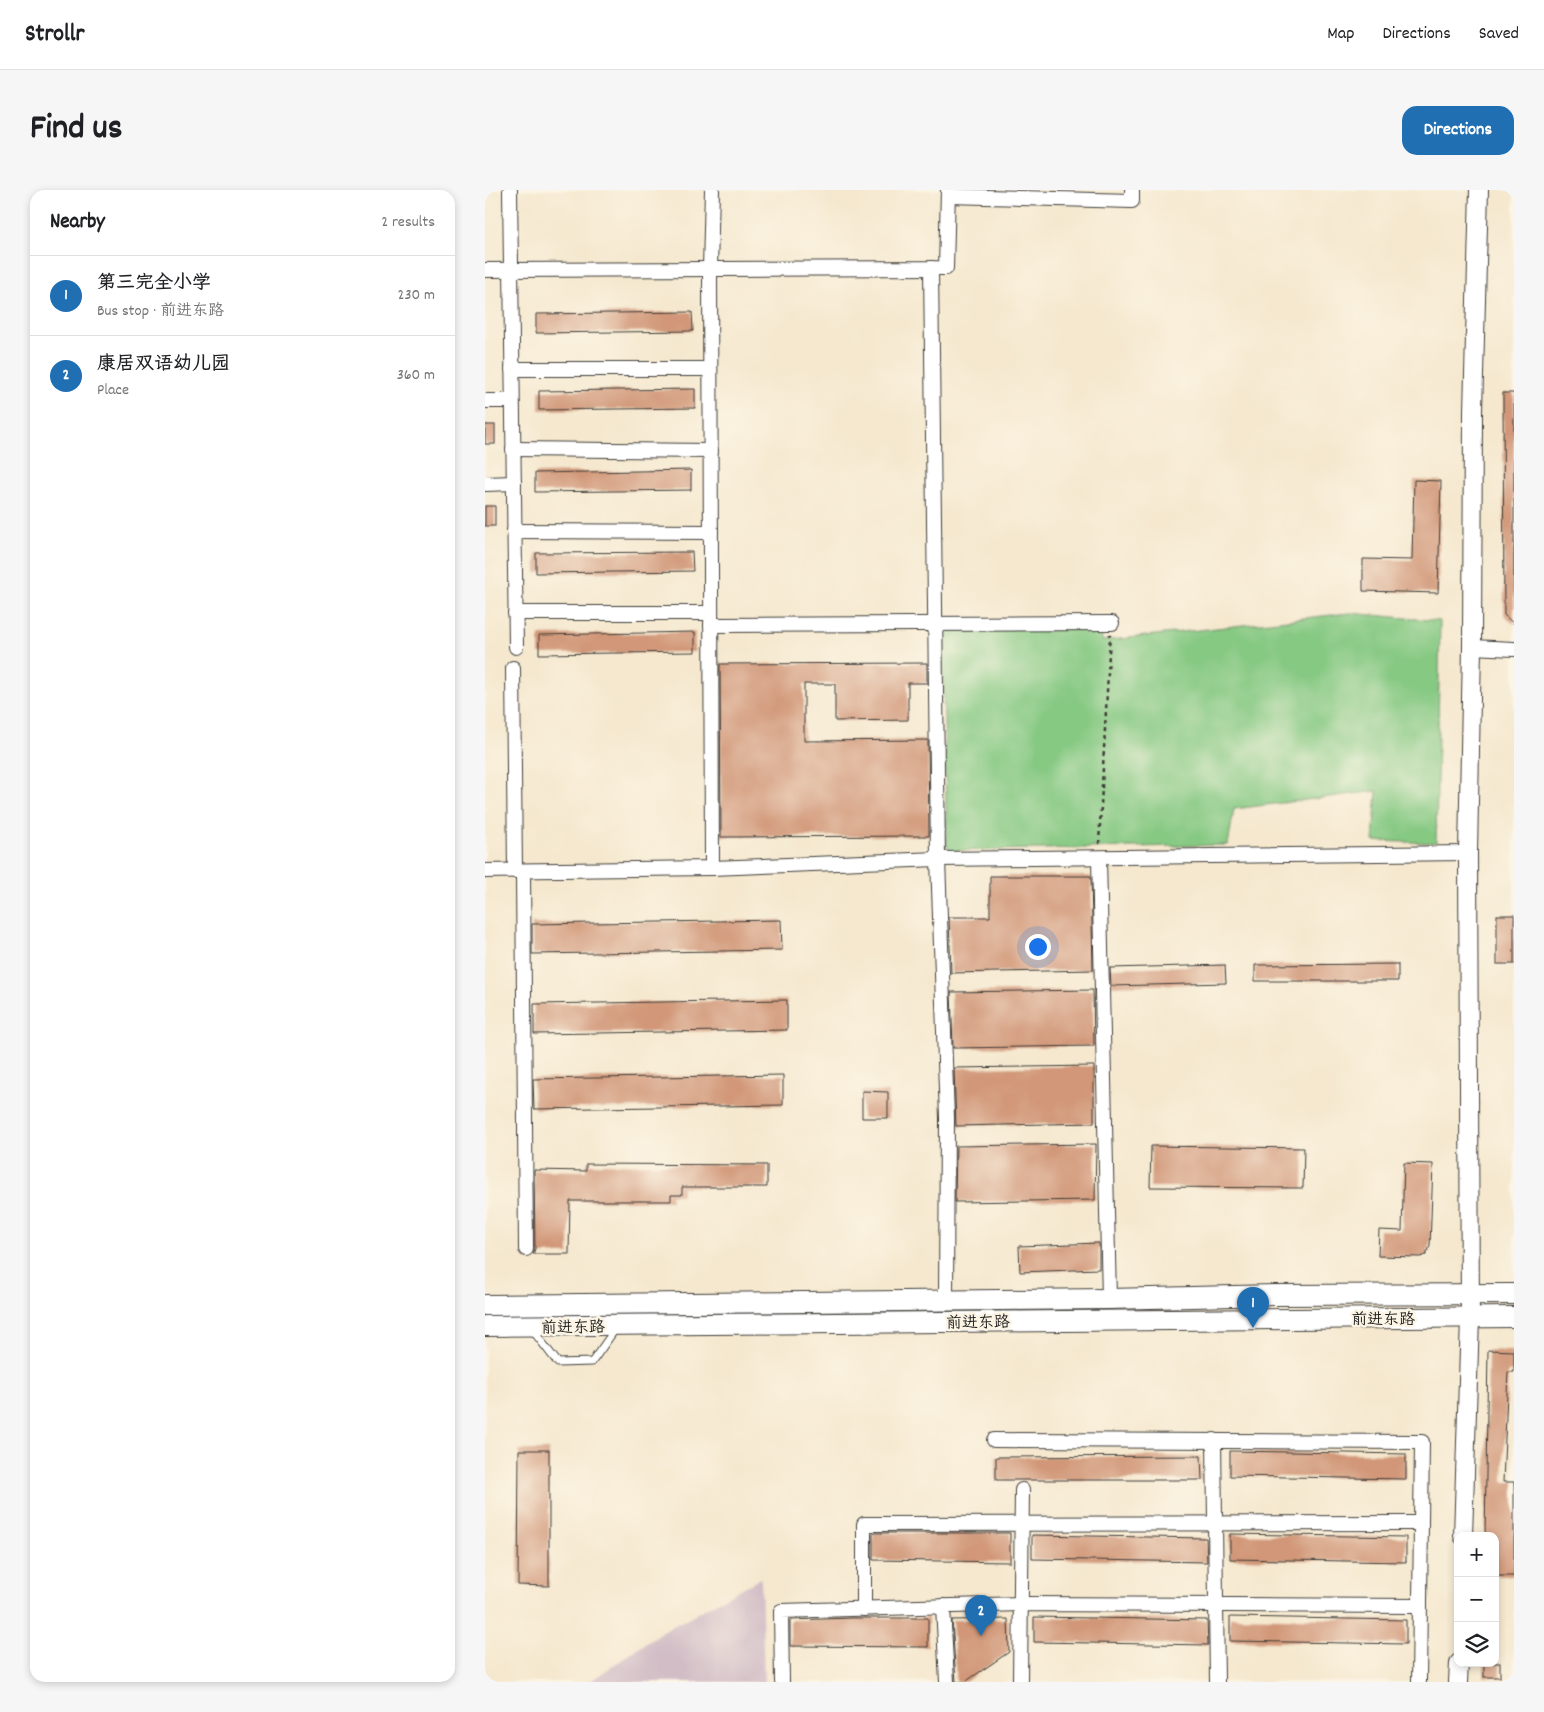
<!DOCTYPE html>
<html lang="en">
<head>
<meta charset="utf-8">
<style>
  :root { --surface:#fff; --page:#f6f6f6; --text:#202124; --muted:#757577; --line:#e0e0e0; --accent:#1f6fb2 }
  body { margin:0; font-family:Dekko,"LXGW WenKai TC",sans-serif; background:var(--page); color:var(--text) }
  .controls { position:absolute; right:15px; bottom:15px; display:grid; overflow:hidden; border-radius:10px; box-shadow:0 2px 8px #0003 }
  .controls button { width:45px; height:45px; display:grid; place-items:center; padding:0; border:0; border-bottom:1px solid var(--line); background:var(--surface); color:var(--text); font:25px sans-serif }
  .you { position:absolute; left:552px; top:756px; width:18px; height:18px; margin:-12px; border:4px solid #fff; border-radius:50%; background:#1a73e8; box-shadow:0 0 0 8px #1a73e833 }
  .badge { display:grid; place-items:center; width:32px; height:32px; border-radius:50%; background:var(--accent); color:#fff; font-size:16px; font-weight:700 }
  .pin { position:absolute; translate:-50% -41px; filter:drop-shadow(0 1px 2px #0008) }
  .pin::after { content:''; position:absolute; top:26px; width:18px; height:15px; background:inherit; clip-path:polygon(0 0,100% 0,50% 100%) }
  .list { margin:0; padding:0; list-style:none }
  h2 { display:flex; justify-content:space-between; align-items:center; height:65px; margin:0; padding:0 20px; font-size:21px }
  h2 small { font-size:16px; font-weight:400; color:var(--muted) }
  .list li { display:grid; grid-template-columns:32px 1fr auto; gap:15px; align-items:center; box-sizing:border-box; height:80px; padding:0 20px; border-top:1px solid var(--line) }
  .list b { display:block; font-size:19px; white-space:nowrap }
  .list p { margin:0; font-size:16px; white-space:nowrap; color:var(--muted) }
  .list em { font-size:16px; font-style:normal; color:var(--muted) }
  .icon { flex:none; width:28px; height:28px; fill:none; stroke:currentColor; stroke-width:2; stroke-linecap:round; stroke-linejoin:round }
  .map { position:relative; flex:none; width:1029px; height:1492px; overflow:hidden; border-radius:15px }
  header { display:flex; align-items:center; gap:30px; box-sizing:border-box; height:70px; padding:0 25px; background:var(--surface); border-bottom:1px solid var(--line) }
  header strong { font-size:24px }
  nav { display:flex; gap:28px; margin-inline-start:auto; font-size:18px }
  .intro { display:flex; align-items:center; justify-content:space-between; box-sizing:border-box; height:120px; padding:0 30px }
  h1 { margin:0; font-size:35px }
  .button { padding:12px 22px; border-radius:15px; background:var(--accent); color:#fff; font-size:18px; font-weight:700 }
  main { display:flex; gap:30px; padding:0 30px }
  aside { flex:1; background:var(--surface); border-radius:15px; box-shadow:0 2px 8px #0003 }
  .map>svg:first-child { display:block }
  .industrial { fill:#d2bdc6 }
  .green { fill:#86c983; stroke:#517250 }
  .building { fill:#d19778 }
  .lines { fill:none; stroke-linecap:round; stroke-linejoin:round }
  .service-casing { stroke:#3d3b37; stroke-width:9 }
  .minor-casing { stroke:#3d3b37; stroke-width:16 }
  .tertiary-casing { stroke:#3d3b37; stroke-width:20 }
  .secondary-casing { stroke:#3d3b37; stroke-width:22 }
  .path { stroke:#3d3b37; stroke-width:2.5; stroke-dasharray:4 4; stroke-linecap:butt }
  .service { stroke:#fff; stroke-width:7 }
  .minor { stroke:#fff; stroke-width:14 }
  .tertiary { stroke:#fff; stroke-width:18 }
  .secondary { stroke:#fff; stroke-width:20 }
  .labels { text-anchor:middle; stroke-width:5; stroke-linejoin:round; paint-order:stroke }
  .street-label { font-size:16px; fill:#1c1c1c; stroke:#fcf5e5 }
</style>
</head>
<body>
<header>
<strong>Strollr</strong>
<nav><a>Map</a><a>Directions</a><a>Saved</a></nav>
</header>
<div class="intro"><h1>Find us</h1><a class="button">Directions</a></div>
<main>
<aside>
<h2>Nearby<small>2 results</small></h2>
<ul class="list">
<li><span class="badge">1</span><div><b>第三完全小学</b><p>Bus stop · 前进东路</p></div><em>230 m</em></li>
<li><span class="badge">2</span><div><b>康居双语幼儿园</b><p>Place</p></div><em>360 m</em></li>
</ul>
</aside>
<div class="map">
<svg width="1029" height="1492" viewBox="0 0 1029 1492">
  <rect width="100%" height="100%" fill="#fcf5e5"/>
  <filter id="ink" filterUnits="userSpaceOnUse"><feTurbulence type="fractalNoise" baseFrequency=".02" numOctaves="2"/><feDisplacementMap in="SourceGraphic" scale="10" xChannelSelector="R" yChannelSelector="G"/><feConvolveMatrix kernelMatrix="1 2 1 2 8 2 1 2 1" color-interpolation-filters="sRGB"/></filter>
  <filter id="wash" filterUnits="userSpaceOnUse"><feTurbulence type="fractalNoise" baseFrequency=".0096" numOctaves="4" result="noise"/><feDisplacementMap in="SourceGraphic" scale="20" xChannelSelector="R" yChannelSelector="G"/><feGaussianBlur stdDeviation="1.12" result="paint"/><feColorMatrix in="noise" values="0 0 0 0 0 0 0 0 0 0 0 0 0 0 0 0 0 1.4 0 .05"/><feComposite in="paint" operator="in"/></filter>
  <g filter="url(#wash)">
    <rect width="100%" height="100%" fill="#f5e8cf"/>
    <!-- industrial -->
    <polygon class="industrial" points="276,1388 279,1492 104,1492 179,1441"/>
    <!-- green -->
    <polygon class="green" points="864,423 955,431 951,653 888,651 892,601 749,619 743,655 462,661 457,439 616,438 617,451"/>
    <g id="blocks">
      <!-- building -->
      <g class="building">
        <polygon points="207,122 208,141 51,143 51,124"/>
        <polygon points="210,199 210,218 54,220 54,201"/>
        <polygon points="1018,203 1029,203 1029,434 1019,425"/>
        <rect x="0" y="235" width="10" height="19"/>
        <polygon points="206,280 206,300 50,302 50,283"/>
        <polygon points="929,290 956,291 953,403 878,401 878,369 927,370"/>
        <rect x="0" y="316" width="10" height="20"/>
        <polygon points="207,362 208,381 51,383 51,363"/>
        <polygon points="210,442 210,462 54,464 54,445"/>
        <polygon points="442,473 442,493 423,493 423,530 350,531 350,494 319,494 319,551 443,550 444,646 236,647 235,474"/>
        <polygon points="505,686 606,686 608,780 466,783 464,727 505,727"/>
        <rect x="1012" y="725" width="17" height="49"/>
        <polygon points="296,730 297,760 47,764 47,734"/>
        <polygon points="913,774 913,791 770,791 770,775"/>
        <polygon points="740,775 741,793 626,796 625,778"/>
        <polygon points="608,800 609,856 468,858 466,802"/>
        <polygon points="302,810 302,840 49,844 49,814"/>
        <polygon points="609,876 609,933 471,936 469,878"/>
        <polygon points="298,885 298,915 49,919 48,889"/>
        <polygon points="377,901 403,902 403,928 377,928"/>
        <polygon points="611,954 610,1010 470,1012 471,956"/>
        <polygon points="666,956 819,958 818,998 665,997"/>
        <polygon points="919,973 948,974 945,1056 941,1065 935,1067 893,1066 894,1040 917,1041"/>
        <polygon points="101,974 282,975 282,997 197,997 197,1005 186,1005 186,1011 85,1011 84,1064 48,1064 50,1059 49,980 101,981"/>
        <polygon points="614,1053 614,1079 535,1082 534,1056"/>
        <polygon points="1003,1160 1029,1161 1029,1182 1023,1182 1018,1292 1029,1292 1029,1386 1010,1386 1010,1346 1000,1346"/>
        <polygon points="34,1260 64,1260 64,1396 33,1395"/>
        <polygon points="745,1261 921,1264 921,1289 745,1286"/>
        <polygon points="716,1266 717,1290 511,1290 511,1267"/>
        <polygon points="388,1343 525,1343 525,1372 388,1370"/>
        <polygon points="745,1344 921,1347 921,1372 745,1369"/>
        <polygon points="547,1345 721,1348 722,1372 547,1369"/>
        <polygon points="549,1427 722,1430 723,1455 549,1452"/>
        <polygon points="745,1427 921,1430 921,1454 745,1451"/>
        <polygon points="368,1428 443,1428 443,1457 305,1456 305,1430"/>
        <polygon points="523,1429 524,1462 480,1492 471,1492 467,1430"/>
        <rect x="999" y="1473" width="16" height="14"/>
      </g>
    </g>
  </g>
  <g filter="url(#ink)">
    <use href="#blocks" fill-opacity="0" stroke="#3d3b37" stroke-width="1"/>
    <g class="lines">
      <!-- service casing -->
      <g class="service-casing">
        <polyline id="service" points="46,1138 73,1173 107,1172 131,1138"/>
      </g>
      <!-- minor casing -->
      <g class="minor-casing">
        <g id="minor">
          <polyline points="25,0 31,457"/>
          <polyline points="227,0 225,79 227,678"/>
          <polyline points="463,6 647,11 647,0"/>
          <polyline points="446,78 453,669 462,928 461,1110"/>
          <polyline points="0,80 461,78 463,0"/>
          <polyline points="27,179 225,179"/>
          <polyline points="0,211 27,211"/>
          <polyline points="28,259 226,261"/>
          <polyline points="0,294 29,293"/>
          <polyline points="29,341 226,342"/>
          <polyline points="30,423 226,423"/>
          <polyline points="226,435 627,433"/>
          <polyline points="987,457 1029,459"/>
          <polyline points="28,478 30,681"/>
          <polyline points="614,668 624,1109"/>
          <polyline points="0,681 227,678 453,669 983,663"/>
          <polyline points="38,681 41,1059"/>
          <polyline points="509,1250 937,1252 934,1492"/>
          <polyline points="729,1250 732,1492"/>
          <polyline points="458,1416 462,1492"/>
          <polyline points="379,1419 379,1334 936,1333"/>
          <polyline points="297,1492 296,1421 536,1414 935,1416"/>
          <polyline points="535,1492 537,1300"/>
        </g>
      </g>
      <!-- tertiary casing -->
      <g class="tertiary-casing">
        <g id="tertiary">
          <polyline points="978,1346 985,1128 983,663 987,457 988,221 994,0"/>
          <polyline points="973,1492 974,1473"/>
        </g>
      </g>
      <!-- secondary casing -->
      <g class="secondary-casing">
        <g id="secondary">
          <polyline points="0,1115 624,1109 790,1105 1029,1104"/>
          <polyline points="0,1136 1029,1127"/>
        </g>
      </g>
      <!-- path -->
      <polyline class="path" points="614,654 625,444"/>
      <!-- service -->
      <use href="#service" class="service"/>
      <!-- minor -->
      <use href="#minor" class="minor"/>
      <!-- tertiary -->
      <use href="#tertiary" class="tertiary"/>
      <!-- secondary -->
      <use href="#secondary" class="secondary"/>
    </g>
  </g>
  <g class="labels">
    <!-- street labels -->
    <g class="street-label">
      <text x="898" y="1134">前进东路</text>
      <text transform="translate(493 1131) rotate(-1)" y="6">前进东路</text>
      <text transform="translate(88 1136) rotate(-1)" y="6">前进东路</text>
    </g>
  </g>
</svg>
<div class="controls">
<button>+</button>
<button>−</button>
<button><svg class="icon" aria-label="layers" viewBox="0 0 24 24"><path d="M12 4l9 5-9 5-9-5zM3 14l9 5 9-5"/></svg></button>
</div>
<div class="you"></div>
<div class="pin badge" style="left:768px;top:1138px">1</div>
<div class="pin badge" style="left:496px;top:1446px">2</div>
</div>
</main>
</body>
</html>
